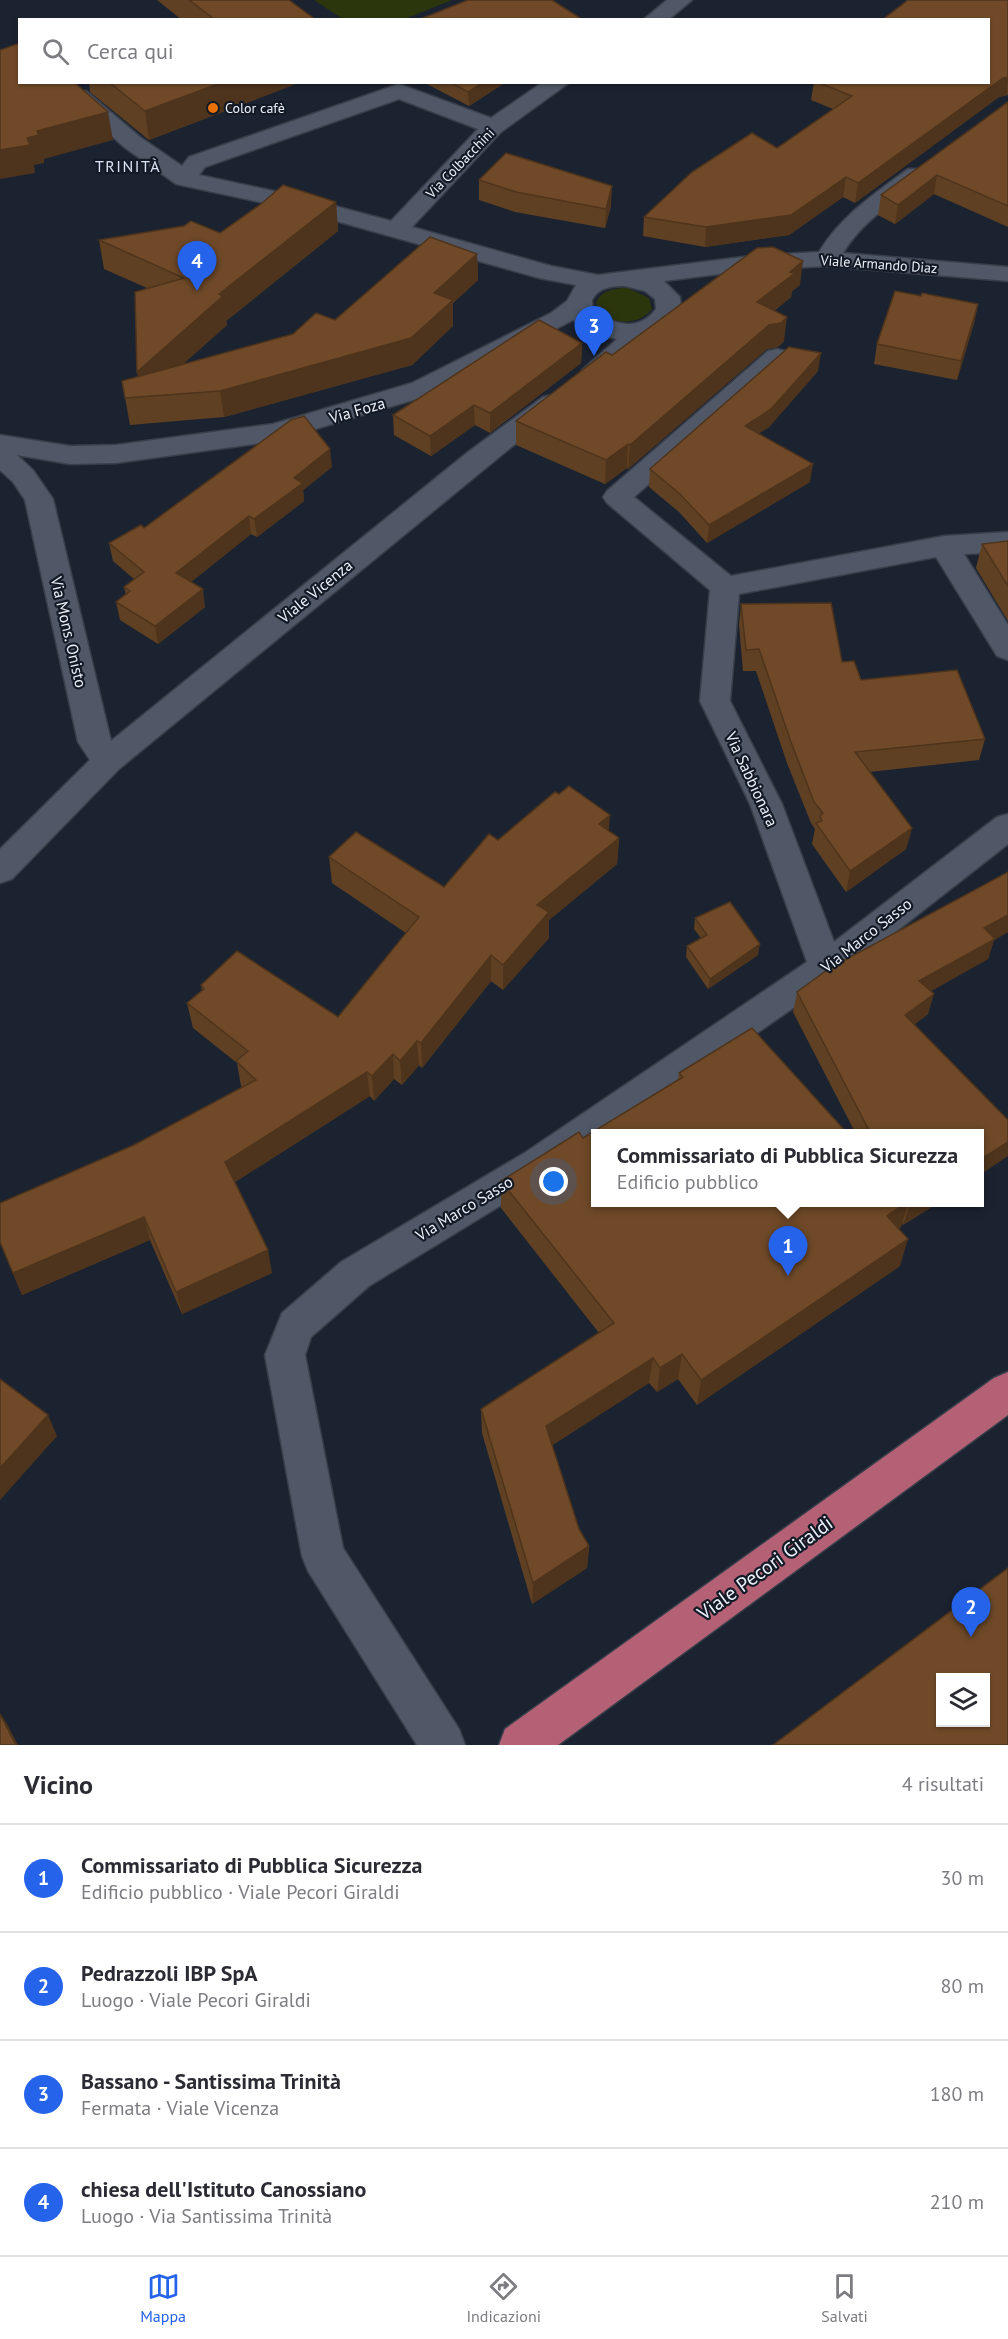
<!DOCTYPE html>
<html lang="it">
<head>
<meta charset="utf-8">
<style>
  :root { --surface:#fff; --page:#f7f7f7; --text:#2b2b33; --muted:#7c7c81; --line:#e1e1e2; --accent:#2563eb }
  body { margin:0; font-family:"PT Sans",sans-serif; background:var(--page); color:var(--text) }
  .controls { position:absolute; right:18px; bottom:18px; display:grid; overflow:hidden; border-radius:0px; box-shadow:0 2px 4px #0004 }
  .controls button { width:54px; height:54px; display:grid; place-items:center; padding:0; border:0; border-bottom:2px solid var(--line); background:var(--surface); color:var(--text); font:30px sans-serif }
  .you { position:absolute; left:554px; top:1182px; width:21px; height:21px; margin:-15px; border:4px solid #fff; border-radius:50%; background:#1a73e8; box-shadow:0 0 0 9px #1a73e833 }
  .badge { display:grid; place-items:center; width:39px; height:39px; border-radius:50%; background:var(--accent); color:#fff; font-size:20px; font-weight:700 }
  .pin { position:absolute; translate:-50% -50px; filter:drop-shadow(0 2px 3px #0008) }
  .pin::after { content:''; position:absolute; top:32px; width:21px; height:18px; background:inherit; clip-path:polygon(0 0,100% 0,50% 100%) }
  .popup { position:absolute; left:591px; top:1129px; width:393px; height:78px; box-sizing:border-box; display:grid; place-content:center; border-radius:0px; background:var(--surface); filter:drop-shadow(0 2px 4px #0005); font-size:20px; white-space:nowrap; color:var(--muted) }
  .popup b { font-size:22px; color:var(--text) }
  .popup::after { content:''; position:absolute; left:50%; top:100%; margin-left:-12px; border:12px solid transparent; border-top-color:var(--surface) }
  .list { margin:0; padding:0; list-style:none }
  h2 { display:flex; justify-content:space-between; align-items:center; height:78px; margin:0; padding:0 24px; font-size:26px }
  h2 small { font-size:20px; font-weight:400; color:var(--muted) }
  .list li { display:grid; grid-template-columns:39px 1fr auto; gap:18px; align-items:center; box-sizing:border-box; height:108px; padding:0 24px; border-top:2px solid var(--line) }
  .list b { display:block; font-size:22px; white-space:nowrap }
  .list p { margin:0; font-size:20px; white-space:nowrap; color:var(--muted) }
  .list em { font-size:20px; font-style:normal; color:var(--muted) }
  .icon { flex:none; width:33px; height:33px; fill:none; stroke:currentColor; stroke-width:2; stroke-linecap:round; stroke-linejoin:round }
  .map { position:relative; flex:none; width:1008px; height:1745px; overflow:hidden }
  .search { position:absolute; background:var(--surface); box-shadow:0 2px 4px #0004; left:18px; right:18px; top:18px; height:66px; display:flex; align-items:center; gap:15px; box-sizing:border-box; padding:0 21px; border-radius:0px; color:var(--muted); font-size:22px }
  .sheet { height:510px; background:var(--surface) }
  nav { display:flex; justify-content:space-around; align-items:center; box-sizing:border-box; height:84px; border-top:2px solid var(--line); background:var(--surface); font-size:16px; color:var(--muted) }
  nav a { display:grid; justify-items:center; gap:3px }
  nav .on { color:var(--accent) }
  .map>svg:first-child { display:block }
  .green { fill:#2c360c }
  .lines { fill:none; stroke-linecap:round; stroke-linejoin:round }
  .minor-casing { stroke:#383e4a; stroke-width:3 }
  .major-casing { stroke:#383e4a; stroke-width:3 }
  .minor { fill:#505867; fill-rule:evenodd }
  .major { fill:#b46175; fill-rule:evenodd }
  .wall { fill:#604022 }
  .shaded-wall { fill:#4e341c }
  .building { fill:#704a28; stroke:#4e341c; stroke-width:1.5; fill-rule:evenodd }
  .food-dot { fill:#e8710a; stroke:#131a26; stroke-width:2 }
  .labels { text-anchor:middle; stroke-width:4.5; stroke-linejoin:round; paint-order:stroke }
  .far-poi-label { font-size:14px; fill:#ebf0f9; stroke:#131a26; text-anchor:start }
  .far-street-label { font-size:14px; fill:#ebf0f9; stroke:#131a26 }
  .far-quarter-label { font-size:16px; letter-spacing:1.5px; fill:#dae4f6; stroke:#131a26 }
  .street-label { font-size:16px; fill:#ebf0f9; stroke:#131a26 }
  .near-street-label { font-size:20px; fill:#ebf0f9; stroke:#131a26 }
</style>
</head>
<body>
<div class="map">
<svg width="1008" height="1745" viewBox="0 0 1008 1745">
  <rect width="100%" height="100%" fill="#1c2330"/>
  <!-- green -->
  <g class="green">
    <polygon points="314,0 452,0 402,20 343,19"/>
    <path d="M 628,288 L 649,298 L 652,309 C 639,326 615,324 599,313 L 596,303 C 601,290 615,288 628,288 Z"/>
  </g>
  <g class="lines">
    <!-- minor casing -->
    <g class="minor-casing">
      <g id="minor">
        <polygon points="667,0 692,0 668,20 643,20"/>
        <path d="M 543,82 L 570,82 L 501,132 L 412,227 L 551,266 L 598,275 L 751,256 L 819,252 C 841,216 874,194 908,169 L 924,169 L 928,174 L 924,179 C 895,201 862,221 843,253 L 1008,267 L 1008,281 L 827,266 L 751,270 L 664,281 L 680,297 L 681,310 C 664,335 629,356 604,376 L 595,378 L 586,376 L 582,370 L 617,339 L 593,334 L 573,320 L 430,395 L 275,441 L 116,463 L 70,464 L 17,455 L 33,470 L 53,499 L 111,741 L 468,452 L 543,397 L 552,395 L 561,397 L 565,403 L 119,769 L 12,879 L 0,883 L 0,849 L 90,760 L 78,742 L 25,500 L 13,482 L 0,470 L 0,435 L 70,446 L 116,445 L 273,424 L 412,383 L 551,313 L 567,301 L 576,285 L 539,278 L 297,210 L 176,184 L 124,147 L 67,96 L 70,91 L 86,91 L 140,137 L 182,166 L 189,157 L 399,84 L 491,118 ZM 399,99 L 478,129 L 391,221 L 301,197 L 199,175 L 205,167 ZM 625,286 L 645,291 L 655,299 L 656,309 C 638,333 614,324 593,311 L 592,300 C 599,287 612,286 625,286 Z"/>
        <polygon points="777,349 786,351 790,357 786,363 634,497 731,576 944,536 1008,532 1008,552 964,554 1008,625 1008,660 997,656 936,557 739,594 730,701 782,804 834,942 997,817 1008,814 1008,844 838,977 611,1134 596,1134 596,1144 552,1174 369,1286 311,1337 305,1355 343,1548 459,1729 465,1745 417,1745 308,1571 302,1556 265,1355 282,1313 341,1262 526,1152 807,962 750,804 700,701 710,590 607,503 603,497 607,491 768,351"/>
      </g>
    </g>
    <!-- major casing -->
    <g class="major-casing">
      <polygon id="major" points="1008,1372 1008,1415 558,1745 499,1745 505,1729 994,1378"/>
    </g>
    <!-- minor -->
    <use href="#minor" class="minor"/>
    <!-- major -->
    <use href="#major" class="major"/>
  </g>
  <!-- wall -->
  <g class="wall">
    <polygon points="157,0 289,0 316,20 182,20"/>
    <polygon points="1008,0 1008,95 999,97 855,203 843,197 789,235 705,247 643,236 644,217 777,148 833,109 811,100 814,82 988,82"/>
    <polygon points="89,82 301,82 149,140 90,92"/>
    <polygon points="423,82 506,82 469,106"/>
    <polygon points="1008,102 1008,227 934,194 895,224 878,215 881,195"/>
    <polygon points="479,180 611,206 605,228 515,212 479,200"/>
    <polygon points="336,202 338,231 226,321 227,325 183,364 293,334 335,320 477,254 478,280 453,303 453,326 412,365 224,417 130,425 122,381 138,377 147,288 104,269 99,240 220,233"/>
    <polygon points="800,285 792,291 791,297 774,311 784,341 778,347 767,349 628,469 627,468 605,484 516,445 516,421 612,355"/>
    <polygon points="978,304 974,323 957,380 874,364 877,344"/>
    <polygon points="582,343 581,363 490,433 475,425 431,456 394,435 393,415"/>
    <polygon points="818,371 769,427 759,433 810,482 707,543 679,512 649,487 650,469"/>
    <polygon points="332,467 303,490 304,501 257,537 251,534 191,582 205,607 158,644 120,620 116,602 126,595 124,587 134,579 113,561 109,543 144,528"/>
    <polygon points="1008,541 1008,621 976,568 982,544"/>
    <polygon points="741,604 842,662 861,680 985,739 979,760 869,772 912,828 906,849 846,892 812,844 815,829 811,823 787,763 756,671 743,671 739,625"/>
    <polygon points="609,831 619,838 617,864 549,920 549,938 503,990 491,981 422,1068 419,1065 402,1085 394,1079 374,1101 370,1096 235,1182 272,1273 182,1314 150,1240 22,1295 0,1242 134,1145 242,1087 241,1086 237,1063 193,1028 187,1003 202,991 201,985 338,1017 406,933 332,883 329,857 444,887 498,840"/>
    <polygon points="1008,872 1008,932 994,940 988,959 931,991 928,1014 915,1024 980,1134 856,1134 793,1012 797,992"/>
    <polygon points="695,918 758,955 708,989 686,957 687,946 701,938 694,929"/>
    <polygon points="752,1028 596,1203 938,1203 903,1225 902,1223 901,1227 899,1228 900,1266 697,1405 678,1379 657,1392 649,1383 552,1445 579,1529 589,1546 587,1568 532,1604 482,1433 481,1409 599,1333 501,1208 501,1181 583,1138 678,1081 679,1073"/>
  </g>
  <!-- shaded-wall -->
  <g class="shaded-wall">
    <polygon points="1008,77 1007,95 999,97 855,203 858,183 1003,78"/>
    <polygon points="223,82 301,82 149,140 145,111"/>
    <polygon points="483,82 506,82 469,106 468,92"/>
    <polygon points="108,112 113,140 44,159 44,163 34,165 35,173 0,179 0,150 27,138 37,131"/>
    <polygon points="937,175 934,194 895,224 898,205"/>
    <polygon points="846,177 843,197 789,235 705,247 706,227"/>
    <polygon points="612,186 611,206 605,228 606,209"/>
    <polygon points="336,202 338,231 226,321 227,325 147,396 141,397 137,372 219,294"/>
    <polygon points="477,254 478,280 453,303 453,326 412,365 224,417 220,391 434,293"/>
    <polygon points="803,261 800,285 792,291 791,297 754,326 757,302 790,272"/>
    <polygon points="978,304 974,323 957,380 961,361"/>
    <polygon points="787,317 784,341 778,347 767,349 628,469 630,445 769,325"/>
    <polygon points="582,343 581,363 490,433 490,413"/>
    <polygon points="821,353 818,371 769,427 743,444 745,426"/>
    <polygon points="474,405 475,425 431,456 430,436"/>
    <polygon points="628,444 627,468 605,484 606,460"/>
    <polygon points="330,449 332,467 303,490 304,501 257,537 254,519 294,478"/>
    <polygon points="813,464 810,482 707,543 709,525"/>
    <polygon points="249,516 251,534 179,591 176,573"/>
    <polygon points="203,589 205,607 158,644 155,626"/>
    <polygon points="610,815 608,842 599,824"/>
    <polygon points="912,828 906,849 846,892 850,871"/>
    <polygon points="619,838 617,864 549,920 549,938 503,990 503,965 537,905"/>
    <polygon points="1008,915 1008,932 994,940 988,959 913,1001 919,981 984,928"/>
    <polygon points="760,944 758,955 708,989 710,979"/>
    <polygon points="491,955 491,981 422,1068 421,1043"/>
    <polygon points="934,994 928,1014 900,1035 905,1015"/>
    <polygon points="417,1041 419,1065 402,1085 400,1061"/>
    <polygon points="393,1054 394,1079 374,1101 372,1076"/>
    <polygon points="367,1072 370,1096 230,1185 225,1162"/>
    <polygon points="1008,1142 1008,1156 980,1175 980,1160"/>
    <polygon points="906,1203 908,1203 901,1227 879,1242 887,1216"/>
    <polygon points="916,1203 938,1203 903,1225 909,1207"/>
    <polygon points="144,1217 150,1240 22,1295 13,1273"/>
    <polygon points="908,1239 900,1266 697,1405 701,1380"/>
    <polygon points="268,1250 272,1273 182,1314 176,1292"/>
    <polygon points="682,1354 678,1379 657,1392 660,1368"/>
    <polygon points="653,1358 649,1383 545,1450 546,1426"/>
    <polygon points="48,1415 57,1436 0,1500 0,1468"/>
    <polygon points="589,1546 587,1568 532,1604 533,1583"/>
    <polygon points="0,1713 7,1724 18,1745 16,1745"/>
  </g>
  <!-- building -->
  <g class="building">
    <polygon points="189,0 289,0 316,20 209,20 213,18"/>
    <polygon points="468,0 552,0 583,20 418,20"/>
    <polygon points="908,0 1008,0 1008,77 1003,78 858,183 846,177 791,215 706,227 644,217 692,172 752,133 777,148 852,96 817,82 988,82 988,20 882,20"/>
    <polygon points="20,43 20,82 74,82 108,112 37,131 39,135 27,138 30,145 0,150 0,50"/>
    <polygon points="109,82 223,82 145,111"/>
    <polygon points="450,82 483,82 468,92"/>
    <polygon points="1008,102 1008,206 937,175 898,205 881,195"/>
    <polygon points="506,153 612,186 606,209 516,192 479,180"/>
    <polygon points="283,185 336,202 219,294 223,296 137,372 135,292 184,278 99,240 184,226 191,221 220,233 261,204"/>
    <polygon points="430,237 477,254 434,293 453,300 411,338 220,391 125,398 122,381 293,334 316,313 335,320"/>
    <polygon points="773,247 803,261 790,272 795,273 757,302 787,317 781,323 769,325 630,445 628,444 606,460 516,421 606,352 612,355 757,248"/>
    <polygon points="895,291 921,296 922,293 978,304 961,361 877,344"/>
    <polygon points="539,320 582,343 490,413 474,405 430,436 393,415"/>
    <polygon points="789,347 821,353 771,409 745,426 813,464 709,525 680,494 650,469"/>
    <polygon points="304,416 330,449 294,478 303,483 254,519 249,516 176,573 203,589 155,626 116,602 130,591 124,587 144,572 109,543 141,525 144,528 291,420"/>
    <polygon points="1008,541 1008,586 982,544"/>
    <polygon points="831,603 842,662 854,661 861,680 957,670 985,739 855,752 912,828 850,871 816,823 822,821 820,816 823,813 814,802 791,742 759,649 746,650 741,604"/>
    <polygon points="569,786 610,815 599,824 619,838 537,905 549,912 503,965 491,955 421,1043 417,1041 400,1061 393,1054 372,1076 367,1072 225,1162 268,1250 176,1292 144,1217 13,1273 0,1242 0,1203 134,1145 256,1080 236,1061 248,1051 187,1003 204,989 201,985 237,951 338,1017 419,917 329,857 356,832 444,887 489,834 498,840 555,792 559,794"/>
    <polygon points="1008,872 1008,915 984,928 995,939 919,981 934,994 905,1015 1008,1120 1008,1142 980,1160 980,1134 871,1134 797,992 830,968"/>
    <polygon points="730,902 760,944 710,979 687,946 707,935 695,918"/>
    <polygon points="752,1028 848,1134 596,1134 596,1203 906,1203 887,1216 908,1239 701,1380 682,1354 660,1368 653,1358 546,1426 579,1529 589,1546 533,1583 481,1409 614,1323 501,1181 579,1132 583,1138 683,1077 679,1073"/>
    <polygon points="908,1203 916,1203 909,1207 908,1204"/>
    <polygon points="0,1379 48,1415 0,1468"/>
    <path d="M 1008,1568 L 1008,1745 L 773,1745 ZM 940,1677 L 986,1677 L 986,1722 L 940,1722 Z"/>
    <polygon points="0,1714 16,1745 0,1745"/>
  </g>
  <!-- markers -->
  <circle class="food-dot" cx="213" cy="108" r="6"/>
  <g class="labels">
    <!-- far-poi labels -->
    <g class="far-poi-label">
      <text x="225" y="113">Color cafè</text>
    </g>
    <!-- far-street labels -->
    <g class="far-street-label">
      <text transform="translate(460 163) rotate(-46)" y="5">Via Colbacchini</text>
      <text transform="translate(879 264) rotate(4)" y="5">Viale Armando Diaz</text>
    </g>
    <!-- far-quarter labels -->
    <g class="far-quarter-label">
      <text x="128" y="172">TRINITÀ</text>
    </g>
    <!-- street labels -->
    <g class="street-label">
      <text transform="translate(357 410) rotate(-16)" y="6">Via Foza</text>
      <text transform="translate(315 591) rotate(-39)" y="6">Viale Vicenza</text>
      <text transform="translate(69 632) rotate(77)" y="6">Via Mons. Onisto</text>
      <text transform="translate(752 779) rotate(65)" y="6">Via Sabbionara</text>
      <text transform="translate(866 935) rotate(-38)" y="6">Via Marco Sasso</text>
      <text transform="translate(464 1208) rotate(-31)" y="6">Via Marco Sasso</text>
    </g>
    <!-- near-street labels -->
    <g class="near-street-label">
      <text transform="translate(765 1568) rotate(-36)" y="7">Viale Pecori Giraldi</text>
    </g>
  </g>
</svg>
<div class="controls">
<button><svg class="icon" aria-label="layers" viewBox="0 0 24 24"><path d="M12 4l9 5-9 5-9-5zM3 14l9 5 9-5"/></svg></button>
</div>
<div class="you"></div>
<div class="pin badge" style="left:788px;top:1276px">1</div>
<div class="popup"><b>Commissariato di Pubblica Sicurezza</b>Edificio pubblico</div>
<div class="pin badge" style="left:971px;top:1637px">2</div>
<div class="pin badge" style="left:594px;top:356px">3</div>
<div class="pin badge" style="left:197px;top:291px">4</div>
<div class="search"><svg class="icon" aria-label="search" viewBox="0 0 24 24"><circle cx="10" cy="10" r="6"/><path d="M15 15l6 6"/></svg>Cerca qui</div>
</div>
<section class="sheet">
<h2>Vicino<small>4 risultati</small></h2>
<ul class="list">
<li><span class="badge">1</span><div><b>Commissariato di Pubblica Sicurezza</b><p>Edificio pubblico · Viale Pecori Giraldi</p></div><em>30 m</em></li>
<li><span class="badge">2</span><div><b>Pedrazzoli IBP SpA</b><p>Luogo · Viale Pecori Giraldi</p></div><em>80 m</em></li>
<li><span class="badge">3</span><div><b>Bassano - Santissima Trinità</b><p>Fermata · Viale Vicenza</p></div><em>180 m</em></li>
<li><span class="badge">4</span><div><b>chiesa dell'Istituto Canossiano</b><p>Luogo · Via Santissima Trinità</p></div><em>210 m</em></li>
</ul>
</section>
<nav>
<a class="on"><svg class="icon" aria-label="map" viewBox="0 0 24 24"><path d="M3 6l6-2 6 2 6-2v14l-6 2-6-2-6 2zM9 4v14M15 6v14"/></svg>Mappa</a>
<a><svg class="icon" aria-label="directions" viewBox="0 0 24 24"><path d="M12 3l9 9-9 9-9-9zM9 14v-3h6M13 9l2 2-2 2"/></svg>Indicazioni</a>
<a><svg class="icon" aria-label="saved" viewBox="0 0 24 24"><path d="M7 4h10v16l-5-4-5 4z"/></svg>Salvati</a>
</nav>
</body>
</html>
